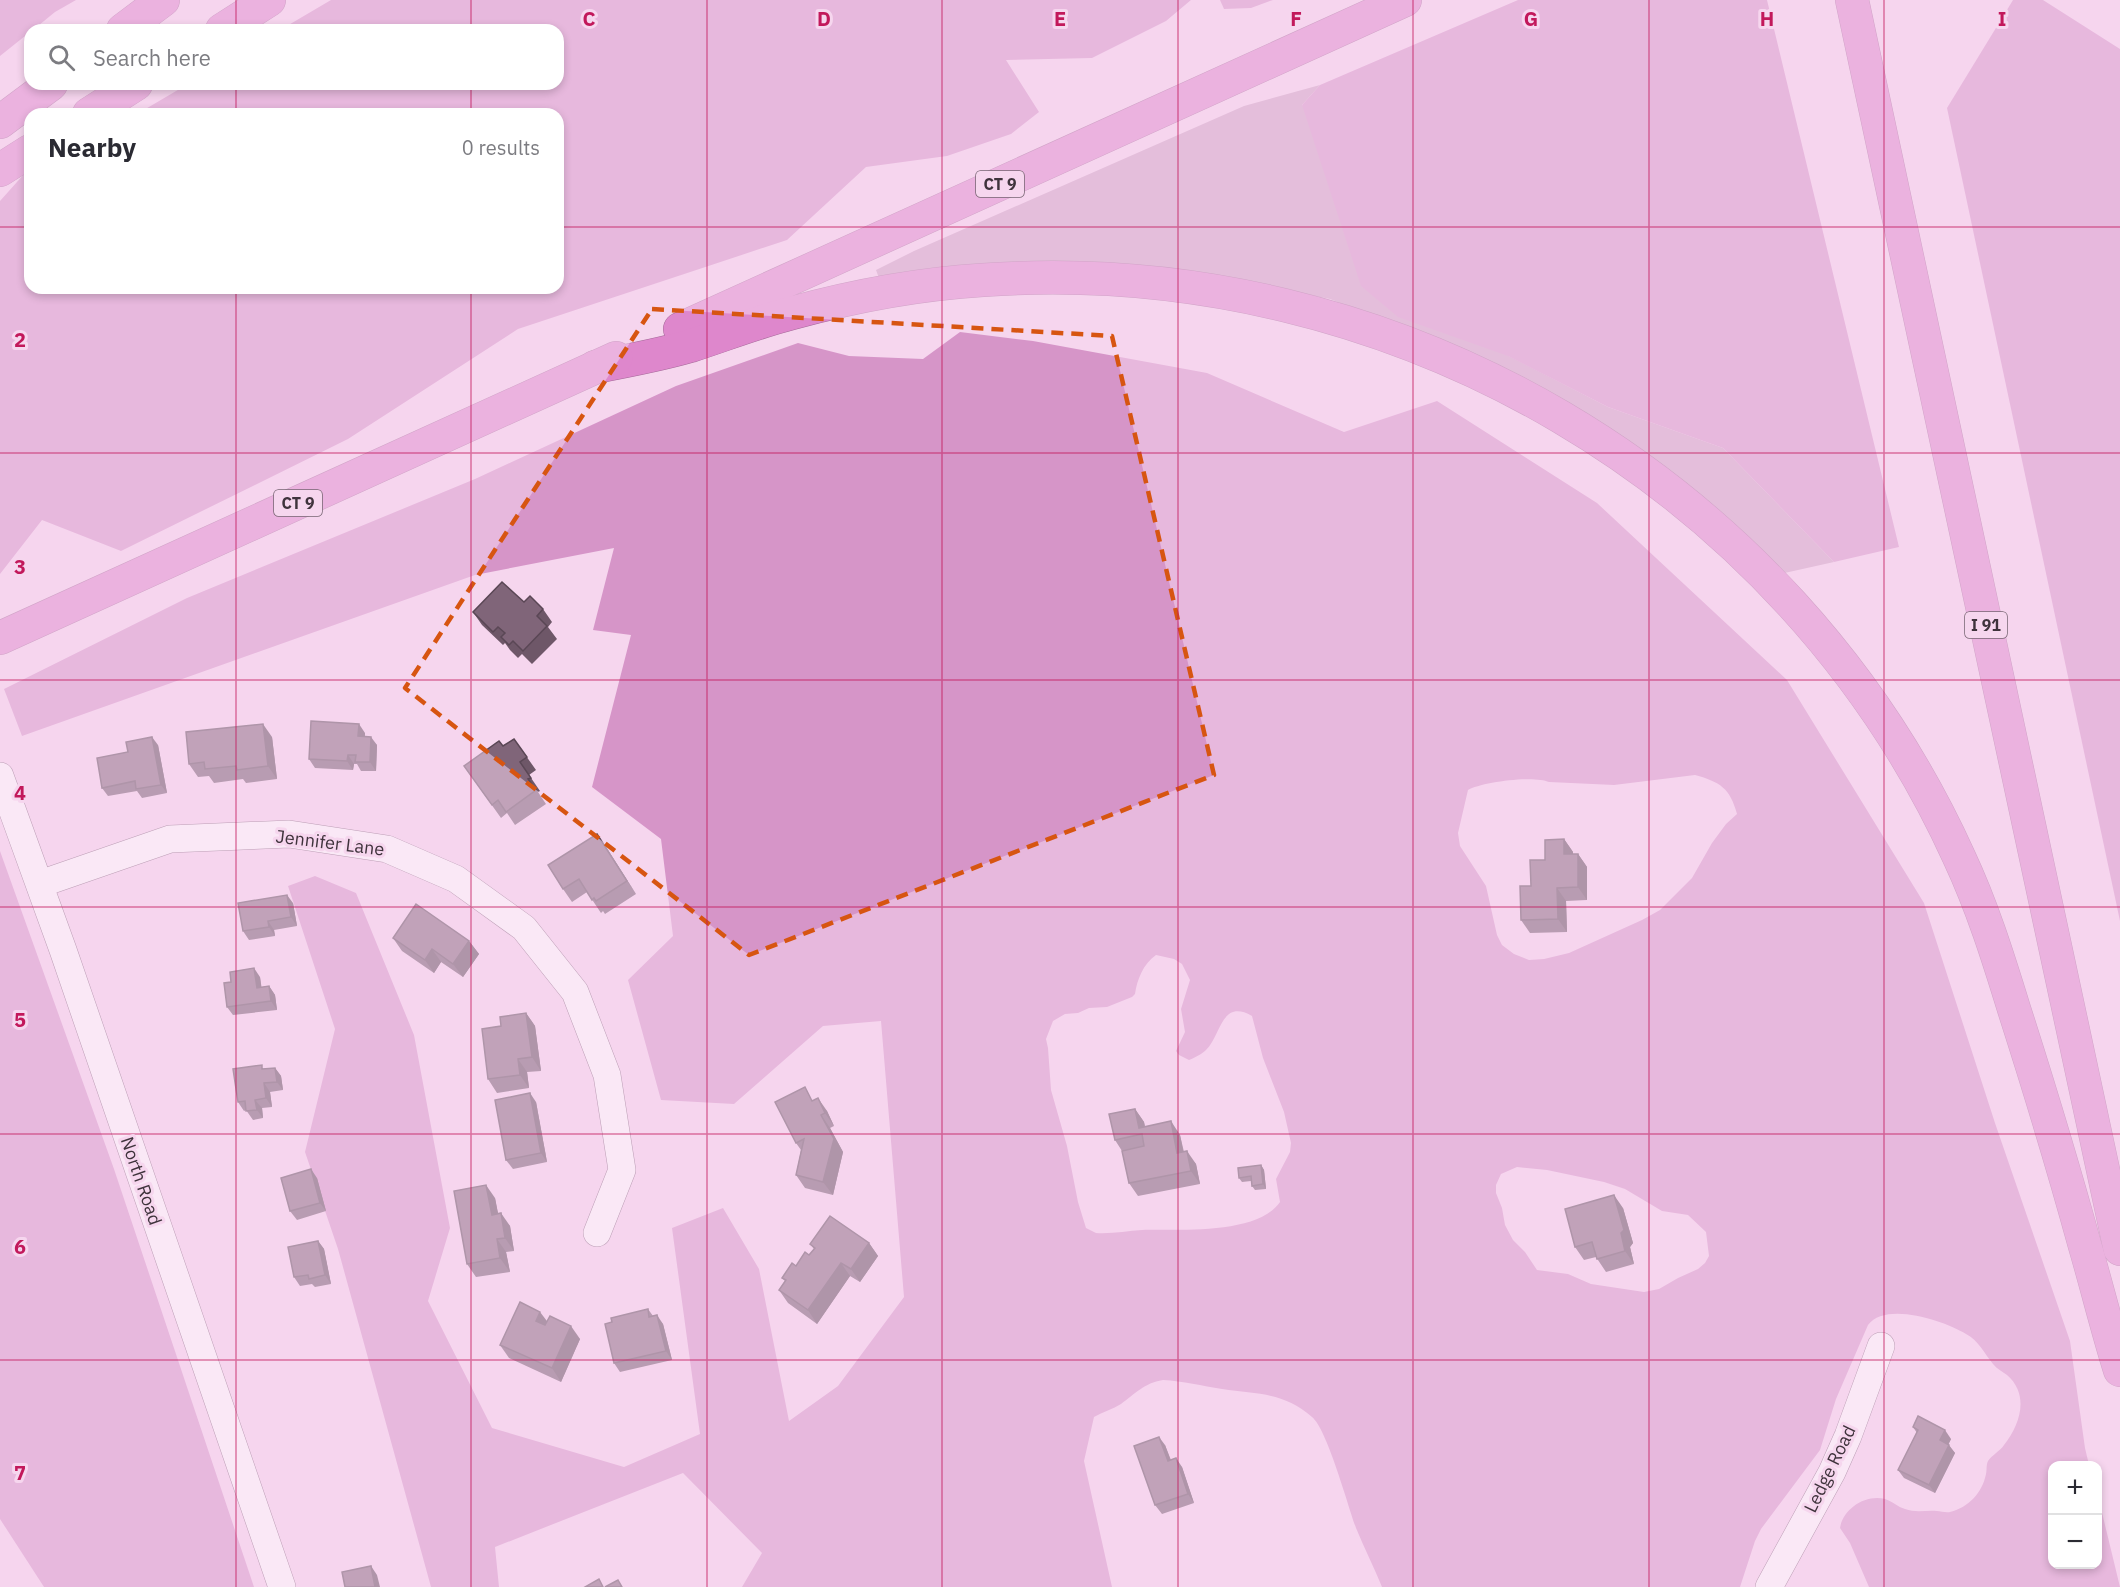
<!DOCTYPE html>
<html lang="en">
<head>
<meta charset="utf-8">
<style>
  :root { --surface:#fff; --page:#f2f2f3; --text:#2b2b33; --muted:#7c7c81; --line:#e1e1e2 }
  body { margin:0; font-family:"IBM Plex Sans",sans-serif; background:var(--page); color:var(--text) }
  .controls { position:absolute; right:18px; bottom:18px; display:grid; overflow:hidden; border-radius:12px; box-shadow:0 3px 9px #0003 }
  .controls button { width:54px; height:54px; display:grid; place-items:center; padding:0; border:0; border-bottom:2px solid var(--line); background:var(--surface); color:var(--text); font:30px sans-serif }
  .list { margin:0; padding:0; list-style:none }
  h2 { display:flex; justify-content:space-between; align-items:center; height:78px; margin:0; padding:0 24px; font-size:26px }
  h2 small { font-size:20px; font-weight:400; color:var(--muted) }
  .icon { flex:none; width:33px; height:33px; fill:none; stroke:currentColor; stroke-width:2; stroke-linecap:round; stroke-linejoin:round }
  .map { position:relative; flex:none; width:2120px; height:1587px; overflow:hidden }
  .search { position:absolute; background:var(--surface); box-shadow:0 3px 9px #0003; left:24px; top:24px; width:540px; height:66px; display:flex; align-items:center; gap:15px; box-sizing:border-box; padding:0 21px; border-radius:18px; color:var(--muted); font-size:22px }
  .panel { position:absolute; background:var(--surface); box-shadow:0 3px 9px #0003; left:24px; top:108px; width:540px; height:186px; border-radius:18px }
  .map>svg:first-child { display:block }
  .green { fill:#cea3c3 }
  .forest { fill:#d695c8; fill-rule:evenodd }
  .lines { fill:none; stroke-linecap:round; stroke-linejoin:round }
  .street-casing { stroke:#795e73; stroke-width:28 }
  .highway-casing { stroke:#a66a9a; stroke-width:34 }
  .street { stroke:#fff; stroke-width:27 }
  .highway { stroke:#de87cc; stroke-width:33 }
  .wall { fill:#6e5768 }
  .shaded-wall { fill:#5a4755 }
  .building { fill:#806579; stroke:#5a4755; stroke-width:1.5 }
  .marked { fill:none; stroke:#d75511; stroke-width:4.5; stroke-dasharray:12 8; stroke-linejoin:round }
  .grid { fill:none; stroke:#c2185b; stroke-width:1.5; stroke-opacity:0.55 }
  .labels { text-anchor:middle; stroke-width:6; stroke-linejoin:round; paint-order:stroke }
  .shield { fill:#f6d6ee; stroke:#766471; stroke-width:1.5 }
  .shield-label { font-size:16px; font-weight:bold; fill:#3f333c }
  .street-label { font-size:18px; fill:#3f333c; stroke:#f6d6ee }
  .grid-label { font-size:20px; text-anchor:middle; font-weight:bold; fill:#c2185b; stroke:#f6d6ee; stroke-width:6; stroke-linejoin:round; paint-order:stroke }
</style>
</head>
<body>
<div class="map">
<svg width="2120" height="1587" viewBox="0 0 2120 1587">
  <rect width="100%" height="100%" fill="#f6d6ee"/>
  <!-- green -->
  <polygon class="green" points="1320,85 1302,105 1509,356 1608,407 1723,448 1834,562 1780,574 1714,510 1639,451 1550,394 1444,345 1330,299 1252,283 1079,264 880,281 876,270 914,251 1244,106"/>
  <!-- forest -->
  <g class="forest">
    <polygon points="0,0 76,0 55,12 33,30 30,30 30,32 0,56"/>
    <polygon points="331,0 1191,0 1166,21 1092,58 1006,60 1039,112 1011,134 947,156 866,167 787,240 518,329 348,439 121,551 42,520 0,574 0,201 25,173 30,171 30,288 558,288 558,114 137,114 188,84 558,84 558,30 280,30"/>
    <polygon points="1220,0 1273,0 1251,8 1224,9"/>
    <polygon points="1518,0 1767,0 1899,547 1834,562 1723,448 1608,407 1508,356 1398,317 1361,286 1302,105 1320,85"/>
    <polygon points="2013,0 2043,0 2120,49 2120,921 1947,108"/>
    <path d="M 960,332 L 1033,341 L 1207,373 L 1344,432 L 1437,401 L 1597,503 L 1787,680 L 1924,903 L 1995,1123 L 2070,1341 L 2085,1448 L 2089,1465 L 2052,1466 L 2052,1564 L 2098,1564 L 2098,1496 L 2120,1587 L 1869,1587 L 1850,1543 L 1840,1528 C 1843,1509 1865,1494 1885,1499 C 1892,1501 1898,1507 1905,1509 C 1916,1513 1926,1510 1937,1511 C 1941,1511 1946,1513 1950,1512 C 1969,1507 1982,1493 1986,1474 C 1987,1470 1986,1465 1988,1461 C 1992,1455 2000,1451 2004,1445 C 2020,1425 2030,1395 2007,1375 C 2003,1372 1997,1369 1993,1364 C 1984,1353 1979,1341 1966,1334 C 1945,1321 1886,1301 1868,1325 L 1836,1399 L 1820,1450 L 1761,1529 L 1755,1541 L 1740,1587 L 1382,1587 C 1374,1567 1364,1548 1356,1528 C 1348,1506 1327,1429 1312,1417 C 1284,1392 1256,1394 1222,1389 C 1202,1386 1183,1381 1163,1380 C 1144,1383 1135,1394 1121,1404 C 1113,1409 1103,1412 1094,1417 L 1084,1461 L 1112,1587 L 742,1587 L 762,1553 L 683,1473 L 495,1547 L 499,1587 L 431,1587 L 338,1249 L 305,1152 L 335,1029 L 288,886 L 315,876 L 356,893 L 414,1035 L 450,1228 L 428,1301 L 492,1428 L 624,1467 L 700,1434 L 672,1228 L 723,1208 L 759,1269 L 789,1421 L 838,1386 L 904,1297 L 881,1021 L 823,1026 L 734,1104 L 661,1100 L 628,980 L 673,936 L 661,839 L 592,787 L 631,635 L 593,630 L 614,548 L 475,575 L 22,736 L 4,689 L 187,598 L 475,479 L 676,386 L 798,343 L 849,356 L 923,359 ZM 1695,775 C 1720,782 1730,788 1737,814 L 1726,824 L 1712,843 L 1692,878 L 1660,910 L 1642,920 L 1569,953 L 1544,959 L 1529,960 L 1514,954 L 1502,945 L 1497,935 L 1486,886 L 1460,846 L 1458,833 L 1468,790 C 1481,782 1534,775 1549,782 L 1614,785 ZM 1156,955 L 1174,959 L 1182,964 L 1190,980 L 1181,1009 L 1185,1032 L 1176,1051 L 1179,1055 L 1189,1060 C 1194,1058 1202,1054 1206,1050 C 1221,1036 1221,998 1252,1016 L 1263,1058 L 1284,1112 L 1291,1143 L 1290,1152 L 1276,1179 L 1280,1202 C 1257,1235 1178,1229 1142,1230 C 1127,1231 1111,1234 1096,1233 L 1086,1228 L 1078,1202 L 1067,1146 L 1051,1090 L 1048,1048 L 1046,1039 L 1053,1021 L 1065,1014 L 1078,1013 L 1089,1008 L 1107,1007 L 1132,997 L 1135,994 C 1137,980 1143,964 1156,955 ZM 1517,1167 L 1547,1170 L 1604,1182 L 1625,1189 L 1662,1211 L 1688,1215 L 1706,1232 L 1709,1256 L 1705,1263 L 1698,1269 L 1678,1278 L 1659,1289 L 1644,1292 L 1591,1284 L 1568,1274 L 1537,1270 L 1525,1252 L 1513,1240 L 1505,1225 L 1502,1208 L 1496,1193 L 1496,1185 L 1501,1174 Z"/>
    <polygon points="0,851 114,1169 254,1587 44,1587 0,1519"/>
  </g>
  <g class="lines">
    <!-- street casing -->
    <g class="street-casing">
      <g id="street">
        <polyline points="0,776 63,950 282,1587"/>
        <polyline points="40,884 170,839 289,834 387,849 456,879 524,928 575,992 607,1075 622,1170 597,1233"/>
        <polyline points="1769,1587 1832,1472 1848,1436 1881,1346"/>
      </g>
    </g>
    <!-- highway casing -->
    <g class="highway-casing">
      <g id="highway">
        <polyline points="1852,0 2120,1249"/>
        <polyline points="123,30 163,0"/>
        <polyline points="222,30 269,0"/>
        <polyline points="89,114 136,84"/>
        <polyline points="0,122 51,84"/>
        <polyline points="0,170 30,151"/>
        <polyline points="680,329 1405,0"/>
        <path d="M 595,367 C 627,361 659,355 690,346 C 724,335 757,322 792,313 C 854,296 919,284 983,280 C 1393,251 1789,482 1959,857 C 1982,906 1998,957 2014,1009 C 2039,1087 2063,1166 2085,1246 C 2097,1287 2107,1329 2120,1370"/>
        <polyline points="0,638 616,358"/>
      </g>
    </g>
    <!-- street -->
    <use href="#street" class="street"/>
    <!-- highway -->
    <use href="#highway" class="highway"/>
  </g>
  <!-- wall -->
  <g class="wall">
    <polygon points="524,602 543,609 552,622 548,627 557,639 532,664 522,654 518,658 510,650 505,643 503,645 482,625 473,612"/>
    <polygon points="365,733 365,736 377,745 376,771 361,771 357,764 354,764 353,770 315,768 309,759"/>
    <polygon points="272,737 277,779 246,783 243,779 214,783 209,776 198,777 189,764"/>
    <polygon points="514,739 536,770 529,775 540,791 538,792 546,804 515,825 507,813 501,818 464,766 503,746"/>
    <polygon points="158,745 167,793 142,798 137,791 108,796 102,788"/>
    <polygon points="1564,839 1573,852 1573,854 1578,854 1587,867 1587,900 1566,901 1567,932 1530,933 1521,920 1545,860"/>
    <polygon points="606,847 636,894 605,914 603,911 601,913 587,892 572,902 563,889"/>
    <polygon points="293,903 297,926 274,930 275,936 249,940 243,931"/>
    <polygon points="393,938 469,941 479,954 463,977 441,962 434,973 402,951"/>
    <polygon points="260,977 261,987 269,986 275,995 277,1010 233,1015 227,1007"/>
    <polygon points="526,1013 535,1026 541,1071 527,1072 529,1088 497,1093 488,1079 501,1026"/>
    <polygon points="275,1068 281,1076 283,1090 270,1092 272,1107 262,1108 263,1118 253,1120 246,1110 244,1111 238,1102 264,1069"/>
    <polygon points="814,1100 827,1111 834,1126 830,1128 843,1152 833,1195 805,1188 796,1175 801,1150 796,1143"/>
    <polygon points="536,1102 547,1162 513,1169 506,1160"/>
    <polygon points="1135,1109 1144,1122 1145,1127 1180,1135 1184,1152 1196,1164 1200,1184 1138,1196 1129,1183 1122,1151 1115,1140"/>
    <polygon points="1261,1165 1264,1170 1266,1189 1255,1190 1252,1186 1251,1181 1242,1182 1239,1178"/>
    <polygon points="317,1178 326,1211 297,1220 290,1211"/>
    <polygon points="495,1198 498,1214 510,1226 514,1251 506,1252 510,1272 476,1277 467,1264"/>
    <polygon points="1623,1208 1633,1243 1630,1247 1634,1264 1606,1272 1596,1257 1584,1260 1575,1247"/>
    <polygon points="318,1241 324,1249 331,1284 315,1287 312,1284 300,1286 294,1277"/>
    <polygon points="869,1243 878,1256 860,1282 850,1276 817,1324 788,1303 779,1290 785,1281 782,1278 809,1255 814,1249 810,1244"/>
    <polygon points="648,1309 653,1316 663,1324 672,1360 620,1372 614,1363 612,1322"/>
    <polygon points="547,1321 580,1339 561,1382 509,1358 500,1345"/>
    <polygon points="1913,1427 1951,1439 1948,1445 1955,1453 1935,1493 1904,1478 1898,1470 1917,1433"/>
    <polygon points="1165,1445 1171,1460 1182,1467 1194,1503 1162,1514 1155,1505"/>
  </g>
  <!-- shaded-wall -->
  <g class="shaded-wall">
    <polygon points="263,724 272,737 277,779 268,766"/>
    <polygon points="359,724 365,733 364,745 358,736"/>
    <polygon points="152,737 158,745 167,793 161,785"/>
    <polygon points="371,737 377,745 376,771 370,762"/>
    <polygon points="348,755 354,764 353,770 347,761"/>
    <polygon points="597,834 606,847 636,894 627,881"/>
    <polygon points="1564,839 1573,852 1573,867 1564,854"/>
    <polygon points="1578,854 1587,867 1587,900 1578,887"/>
    <polygon points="1557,888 1566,901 1567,932 1558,919"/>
    <polygon points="287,895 293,903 297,926 291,917"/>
    <polygon points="268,921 274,930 275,936 269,927"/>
    <polygon points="469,941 479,954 463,977 453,964"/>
    <polygon points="432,949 441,962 434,973 425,960"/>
    <polygon points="254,968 260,977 263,997 257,988"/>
    <polygon points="269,986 275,995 277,1010 271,1001"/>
    <polygon points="526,1013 535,1026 541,1071 532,1057"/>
    <polygon points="518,1059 527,1072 529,1088 520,1075"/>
    <polygon points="275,1068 281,1076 283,1090 277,1082"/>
    <polygon points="264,1083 270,1092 272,1107 266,1098"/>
    <polygon points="530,1093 536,1102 547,1162 541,1153"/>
    <polygon points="818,1098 827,1111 834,1126 825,1113"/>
    <polygon points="255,1100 262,1108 263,1118 257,1110"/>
    <polygon points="1135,1109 1144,1122 1148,1141 1139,1128"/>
    <polygon points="821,1115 830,1128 843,1152 833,1195 823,1182"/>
    <polygon points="1171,1121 1180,1135 1186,1166 1177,1153"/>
    <polygon points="1187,1151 1196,1164 1200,1184 1191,1171"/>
    <polygon points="1261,1165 1264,1170 1266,1189 1263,1184"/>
    <polygon points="311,1169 317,1178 326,1211 320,1203"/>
    <polygon points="486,1185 495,1198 501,1228 492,1215"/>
    <polygon points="1614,1195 1623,1208 1633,1243 1630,1247 1634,1264 1625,1251 1621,1233"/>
    <polygon points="501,1213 510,1226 514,1251 505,1238"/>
    <polygon points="497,1239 506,1252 510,1272 500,1258"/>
    <polygon points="318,1241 324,1249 331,1284 325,1275"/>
    <polygon points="869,1243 878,1256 860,1282 851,1269"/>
    <polygon points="841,1263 850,1276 817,1324 808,1310"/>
    <polygon points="540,1312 550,1325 546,1334 536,1321"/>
    <polygon points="657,1315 663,1324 672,1360 666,1351"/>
    <polygon points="571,1326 580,1339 561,1382 552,1368"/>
    <polygon points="1945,1430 1951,1439 1946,1449 1940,1440"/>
    <polygon points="1159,1437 1165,1445 1174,1470 1168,1461"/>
    <polygon points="1949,1445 1955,1453 1935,1493 1929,1485"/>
    <polygon points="1176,1458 1182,1467 1194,1503 1188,1494"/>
    <polygon points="371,1566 377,1575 380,1587 375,1587"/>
  </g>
  <!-- building -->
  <g class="building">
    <polygon points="502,582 524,602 530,596 543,609 537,616 547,626 523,651 513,641 509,645 501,637 505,633 498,627 493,632 473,612"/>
    <polygon points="311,721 359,724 358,736 371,737 370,762 355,762 356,755 348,755 347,761 309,759"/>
    <polygon points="263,724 268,766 237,770 236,766 205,769 204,762 189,764 186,732"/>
    <polygon points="152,737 161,785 136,789 135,781 102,788 97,758 128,752 126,742"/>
    <polygon points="514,739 527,757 520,762 531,778 528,779 536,790 506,812 498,800 492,805 464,766 499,741 503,746"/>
    <polygon points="597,834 627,881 596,901 594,898 592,900 579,879 563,889 548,865"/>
    <polygon points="1564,839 1564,854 1578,854 1578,887 1557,888 1558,919 1521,920 1520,886 1531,886 1530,860 1545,860 1545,840"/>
    <polygon points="287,895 291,917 268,921 269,927 243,931 238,903"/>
    <polygon points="416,904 469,941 453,964 432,949 425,960 393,938"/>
    <polygon points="254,968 257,988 269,986 271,1001 227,1007 224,983 231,982 230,972"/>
    <polygon points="526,1013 532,1057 518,1059 520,1075 488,1079 482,1029 501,1026 500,1017"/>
    <polygon points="262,1065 262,1069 275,1068 277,1082 264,1083 266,1098 255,1100 257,1110 246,1111 245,1101 238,1102 233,1069"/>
    <polygon points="805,1087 812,1101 818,1098 825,1113 821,1115 834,1139 823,1182 796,1175 804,1139 796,1143 775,1102"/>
    <polygon points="530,1093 541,1153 506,1160 495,1100"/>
    <polygon points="1135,1109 1139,1128 1171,1121 1177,1153 1187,1151 1191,1171 1129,1183 1122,1151 1144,1146 1142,1134 1115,1140 1109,1114"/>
    <polygon points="1261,1165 1263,1184 1252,1186 1251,1176 1239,1178 1238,1168"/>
    <polygon points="311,1169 320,1203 290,1211 281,1178"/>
    <polygon points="486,1185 492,1215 501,1213 505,1238 497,1239 500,1258 467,1264 454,1191"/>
    <polygon points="1614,1195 1624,1230 1621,1233 1625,1251 1597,1259 1592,1242 1575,1247 1565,1209"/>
    <polygon points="830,1216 869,1243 851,1269 841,1263 808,1310 779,1290 786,1280 782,1278 792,1263 796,1266 805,1252 809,1255 815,1248 810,1244"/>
    <polygon points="318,1241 325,1275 309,1279 308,1275 294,1277 288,1247"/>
    <polygon points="520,1302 540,1312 536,1321 545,1325 550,1316 571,1326 552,1368 500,1345"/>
    <polygon points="648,1309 649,1317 657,1315 666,1351 614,1363 605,1324 612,1322 611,1318"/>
    <polygon points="1918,1416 1945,1430 1940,1440 1949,1445 1929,1485 1898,1470 1918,1430 1913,1427"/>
    <polygon points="1159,1437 1168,1461 1176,1458 1188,1494 1155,1505 1134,1446"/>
    <polygon points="371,1566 375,1587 345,1587 342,1572"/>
    <polygon points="599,1579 603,1587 585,1587"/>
    <polygon points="618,1580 622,1587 605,1587"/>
  </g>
  <!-- marked area -->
  <path d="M0 0H2120V1587H0ZM 652,309 L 1112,336 L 1214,775 L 749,955 L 405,688 Z" fill="#f6d6ee" fill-opacity=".55" fill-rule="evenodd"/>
  <path class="marked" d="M 652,309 L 1112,336 L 1214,775 L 749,955 L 405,688 Z"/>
  <!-- grid -->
  <path class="grid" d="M 236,0 L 236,30M 471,0 L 471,30M 707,0 L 707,1587M 942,0 L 942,1587M 1178,0 L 1178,1587M 1413,0 L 1413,1587M 1649,0 L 1649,1587M 1884,0 L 1884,1587M 236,84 L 236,114M 471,84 L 471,114M 0,227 L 30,227M 558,227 L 2120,227M 236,288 L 236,1587M 471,288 L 471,1587M 0,453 L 2120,453M 0,680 L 2120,680M 0,907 L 2120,907M 0,1134 L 2120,1134M 0,1360 L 2120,1360"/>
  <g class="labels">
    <!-- shield labels -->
    <g class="shield">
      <rect x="976" y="171" width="48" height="26" rx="4.5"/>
      <rect x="274" y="490" width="48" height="26" rx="4.5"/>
      <rect x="1965" y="612" width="42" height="26" rx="4.5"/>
    </g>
    <g class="shield-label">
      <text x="1000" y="190">CT 9</text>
      <text x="298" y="509">CT 9</text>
      <text x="1986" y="631">I 91</text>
    </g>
    <!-- street labels -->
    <g class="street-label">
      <text transform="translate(330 843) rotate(7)" y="6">Jennifer Lane</text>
      <text transform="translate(141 1181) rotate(71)" y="6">North Road</text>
      <text transform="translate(1830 1469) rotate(-64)" y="6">Ledge Road</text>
    </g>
  </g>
  <g class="grid-label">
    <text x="589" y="26">C</text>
    <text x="824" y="26">D</text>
    <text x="1060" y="26">E</text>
    <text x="1296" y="26">F</text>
    <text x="1531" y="26">G</text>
    <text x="1767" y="26">H</text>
    <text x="2002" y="26">I</text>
    <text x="20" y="347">2</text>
    <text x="20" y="574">3</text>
    <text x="20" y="800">4</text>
    <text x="20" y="1027">5</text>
    <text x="20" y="1254">6</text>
    <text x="20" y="1480">7</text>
  </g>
</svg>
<div class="controls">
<button>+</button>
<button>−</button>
</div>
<div class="search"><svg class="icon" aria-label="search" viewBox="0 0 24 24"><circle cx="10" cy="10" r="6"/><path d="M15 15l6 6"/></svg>Search here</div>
<section class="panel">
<h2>Nearby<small>0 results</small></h2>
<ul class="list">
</ul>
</section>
</div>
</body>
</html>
